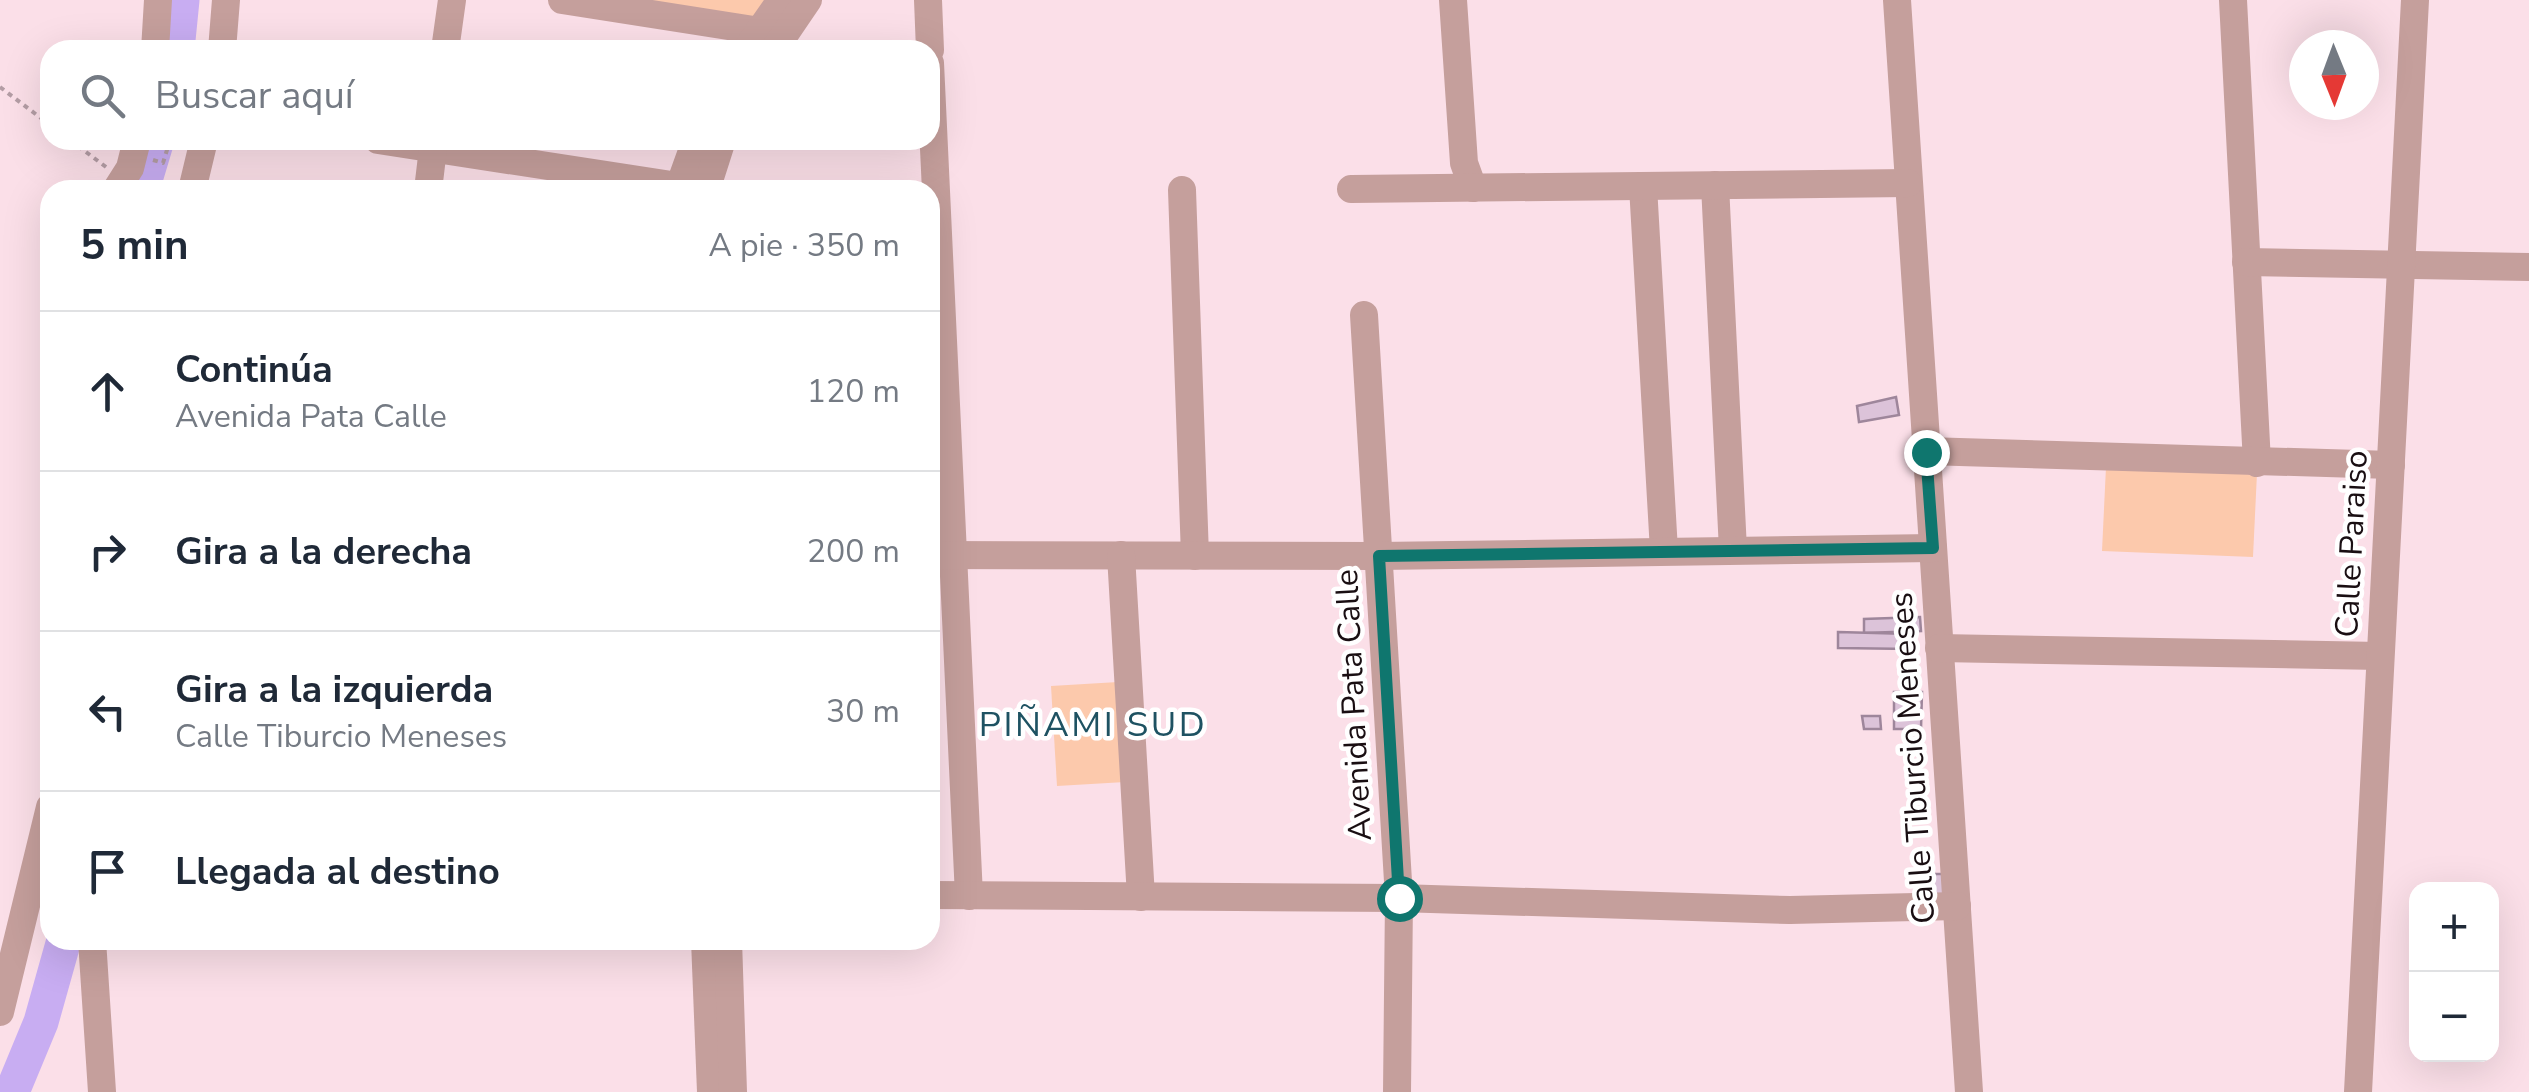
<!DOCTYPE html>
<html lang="es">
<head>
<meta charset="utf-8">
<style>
  :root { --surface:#fff; --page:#f6f6f7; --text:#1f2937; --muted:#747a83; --line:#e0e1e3 }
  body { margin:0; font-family:"Nunito Sans",sans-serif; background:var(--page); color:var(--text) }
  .controls { position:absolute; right:30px; bottom:30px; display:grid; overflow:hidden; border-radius:20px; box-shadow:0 10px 40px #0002 }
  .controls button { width:90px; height:90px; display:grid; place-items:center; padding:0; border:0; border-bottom:2px solid var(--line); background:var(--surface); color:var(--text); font:50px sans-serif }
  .compass { position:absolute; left:2289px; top:30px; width:90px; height:90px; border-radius:50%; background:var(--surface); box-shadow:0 10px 40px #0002; rotate:179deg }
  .stop { position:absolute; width:30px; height:30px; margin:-22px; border:8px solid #0f766e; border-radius:50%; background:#fff }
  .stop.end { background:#0f766e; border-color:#fff; box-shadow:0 2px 10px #0008 }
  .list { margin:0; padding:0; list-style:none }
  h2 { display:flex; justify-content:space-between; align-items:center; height:130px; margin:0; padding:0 40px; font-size:42px }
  h2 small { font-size:32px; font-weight:400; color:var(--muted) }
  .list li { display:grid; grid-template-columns:65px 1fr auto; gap:30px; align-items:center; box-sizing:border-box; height:160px; padding:0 40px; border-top:2px solid var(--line) }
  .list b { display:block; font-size:38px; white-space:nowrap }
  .list p { margin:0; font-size:32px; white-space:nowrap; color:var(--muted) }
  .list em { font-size:32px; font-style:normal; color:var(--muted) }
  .icon { flex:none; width:55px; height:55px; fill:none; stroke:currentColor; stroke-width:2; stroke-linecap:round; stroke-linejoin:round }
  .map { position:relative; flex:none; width:2529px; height:1092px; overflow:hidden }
  .search { position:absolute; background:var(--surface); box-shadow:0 10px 40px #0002; left:40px; top:40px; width:900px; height:110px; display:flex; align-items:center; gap:25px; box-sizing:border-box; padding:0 35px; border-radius:30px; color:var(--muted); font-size:38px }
  .panel { position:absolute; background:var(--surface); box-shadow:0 10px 40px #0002; left:40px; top:180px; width:900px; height:770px; border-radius:30px }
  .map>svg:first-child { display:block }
  .green { fill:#fcc9ac }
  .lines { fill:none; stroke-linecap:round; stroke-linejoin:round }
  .river { stroke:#c8adf2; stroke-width:35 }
  .building { fill:#dcc3d9; stroke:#9e869b; stroke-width:2.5 }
  .path { stroke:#b49da5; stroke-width:4; stroke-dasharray:5 5; stroke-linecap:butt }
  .minor { stroke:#c59f9c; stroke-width:28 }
  .route { stroke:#0f766e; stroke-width:12 }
  .labels { text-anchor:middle; stroke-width:9; stroke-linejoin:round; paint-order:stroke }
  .street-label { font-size:32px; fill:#190e12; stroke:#fff }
  .neighbourhood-label { font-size:35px; letter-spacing:2.5px; fill:#1e5262; stroke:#fff }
</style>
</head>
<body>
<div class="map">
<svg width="2529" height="1092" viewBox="0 0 2529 1092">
  <rect width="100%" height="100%" fill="#fbdfe8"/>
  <!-- green -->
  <g class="green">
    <polygon points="634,0 767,0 754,19"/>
    <polygon points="2106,467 2257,473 2253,557 2102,551"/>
    <polygon points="1118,682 1125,782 1057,786 1051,686"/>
  </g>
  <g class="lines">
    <!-- river -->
    <g class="river">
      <polyline points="177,50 182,0"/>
      <polyline points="142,190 157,140"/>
      <polyline points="12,1092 41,1022 64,940"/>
    </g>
  </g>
  <!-- building -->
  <g class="building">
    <polygon points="1896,397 1899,415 1859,422 1857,406"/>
    <polygon points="1920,617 1921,631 1864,633 1864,619"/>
    <polygon points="1838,632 1911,634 1911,649 1838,648"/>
    <polygon points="1894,692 1922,692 1921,729 1894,729"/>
    <polygon points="1862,716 1880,716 1881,729 1864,729"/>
    <polygon points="1915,874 1944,874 1944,899 1927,899 1927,887 1916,887"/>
  </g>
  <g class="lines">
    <!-- path -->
    <g class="path">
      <polyline points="0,87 50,125"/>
      <polyline points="70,140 106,167"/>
      <polyline points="153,160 163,163 170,140"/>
    </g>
    <!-- minor -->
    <g class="minor">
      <polyline points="562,0 760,31"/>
      <polyline points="928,0 930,50"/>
      <polyline points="1453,0 1464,163 1473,188"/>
      <polyline points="1897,0 1969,1092"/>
      <polyline points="2233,0 2257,463"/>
      <polyline points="155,50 158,0"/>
      <polyline points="222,50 226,0"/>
      <polyline points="445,50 452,0"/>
      <polyline points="746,50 781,0"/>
      <polyline points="774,50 808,0"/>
      <polyline points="930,63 969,896"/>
      <polyline points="378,140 678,186"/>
      <polyline points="1715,185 1733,550"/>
      <polyline points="1643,186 1664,551"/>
      <polyline points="1351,189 1908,183"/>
      <polyline points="116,190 130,168 137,140"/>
      <polyline points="192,190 204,140"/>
      <polyline points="428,190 434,140"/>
      <polyline points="678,190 696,140"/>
      <polyline points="706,190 722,140"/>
      <polyline points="1182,190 1195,556"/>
      <polyline points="2246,262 2529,267"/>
      <polyline points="1364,315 1399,898 1397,1092"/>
      <polyline points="1926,451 2391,465"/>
      <polyline points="930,555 1379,556 1933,548"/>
      <polyline points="1121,555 1141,897"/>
      <polyline points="1939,648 2380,656"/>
      <polyline points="930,895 1399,898 1790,910 1957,906"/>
      <polyline points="92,940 102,1092"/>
      <polyline points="705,940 711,1092"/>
      <polyline points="728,940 733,1092"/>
      <polyline points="0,1012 50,807"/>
      <polyline points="2358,1092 2415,0"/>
    </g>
  </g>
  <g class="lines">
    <!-- route -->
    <polyline class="route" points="1399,898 1379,556 1933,548 1926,452"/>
  </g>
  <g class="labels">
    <!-- street labels -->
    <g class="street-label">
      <text transform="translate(2351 544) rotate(-87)" y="11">Calle Paraiso</text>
      <text transform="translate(1353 705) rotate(-93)" y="11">Avenida Pata Calle</text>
      <text transform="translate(1912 758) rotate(-94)" y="11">Calle Tiburcio Meneses</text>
    </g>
    <!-- neighbourhood labels -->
    <g class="neighbourhood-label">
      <text x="1093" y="736">PIÑAMI SUD</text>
    </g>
  </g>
</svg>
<div class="controls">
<button>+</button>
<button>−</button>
</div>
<svg class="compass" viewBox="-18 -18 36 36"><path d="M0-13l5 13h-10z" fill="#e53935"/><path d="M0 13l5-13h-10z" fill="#747a83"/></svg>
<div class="stop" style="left:1399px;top:898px"></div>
<div class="stop end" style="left:1926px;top:452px"></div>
<div class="search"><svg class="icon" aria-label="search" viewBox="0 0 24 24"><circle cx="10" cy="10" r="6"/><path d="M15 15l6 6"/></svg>Buscar aquí</div>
<section class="panel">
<h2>5 min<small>A pie · 350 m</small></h2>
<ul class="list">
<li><svg class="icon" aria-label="ahead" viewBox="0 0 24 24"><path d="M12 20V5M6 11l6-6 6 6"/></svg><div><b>Continúa</b><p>Avenida Pata Calle</p></div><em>120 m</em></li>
<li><svg class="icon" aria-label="right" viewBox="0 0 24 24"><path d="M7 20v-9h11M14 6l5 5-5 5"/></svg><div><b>Gira a la derecha</b></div><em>200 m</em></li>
<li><svg class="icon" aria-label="left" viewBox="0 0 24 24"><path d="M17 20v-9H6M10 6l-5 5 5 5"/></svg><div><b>Gira a la izquierda</b><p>Calle Tiburcio Meneses</p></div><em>30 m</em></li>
<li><svg class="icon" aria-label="arrive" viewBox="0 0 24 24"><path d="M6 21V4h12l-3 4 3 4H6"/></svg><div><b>Llegada al destino</b></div></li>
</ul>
</section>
</div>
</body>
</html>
